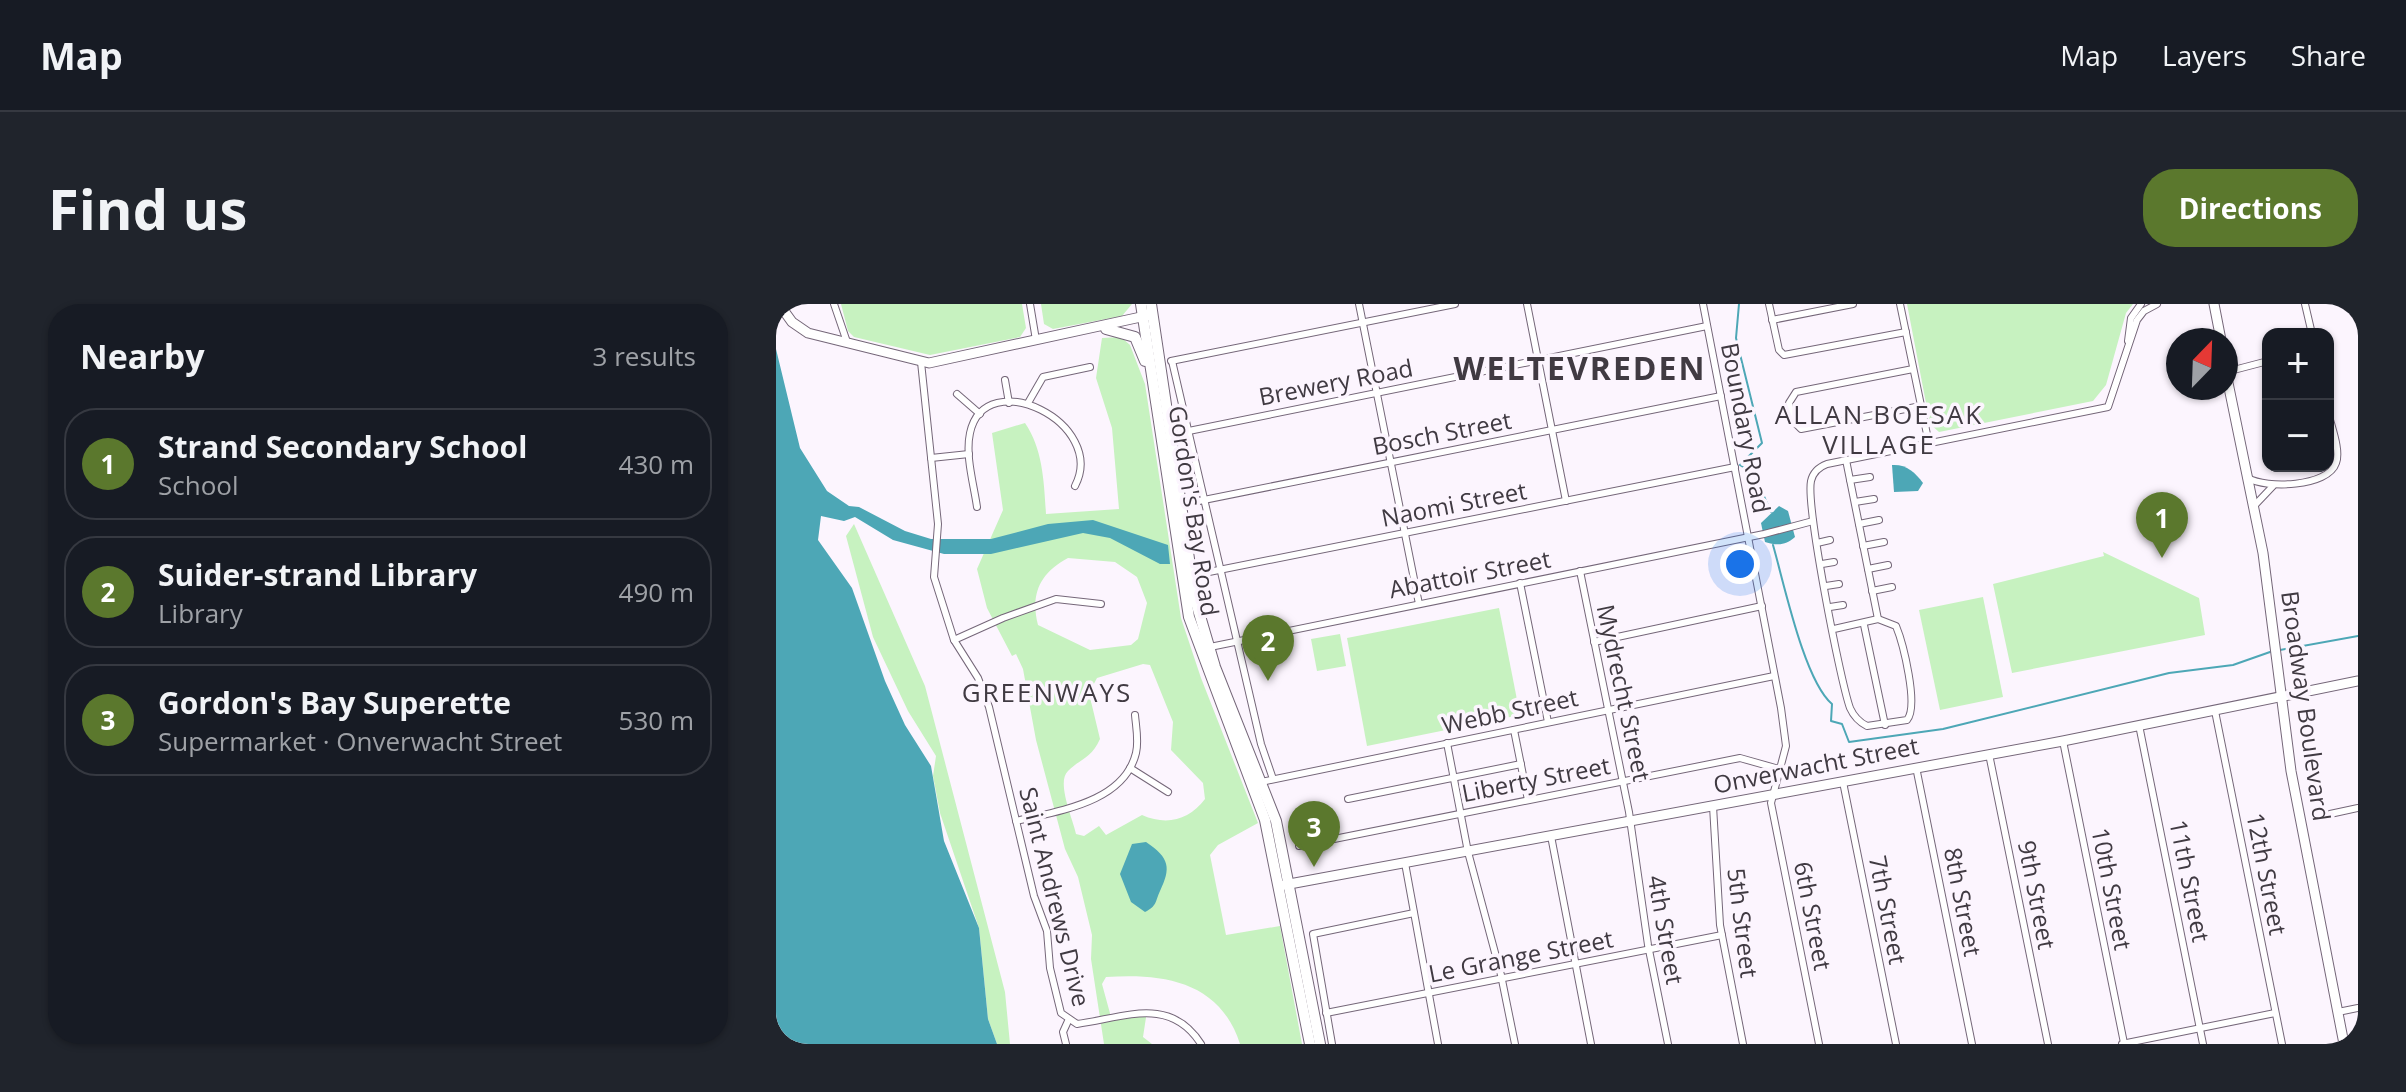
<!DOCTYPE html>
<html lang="en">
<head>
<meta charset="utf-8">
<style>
  :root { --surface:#171b24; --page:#20242c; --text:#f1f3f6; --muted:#9ea1a6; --line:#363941; --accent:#5b782d }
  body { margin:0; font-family:"Open Sans",sans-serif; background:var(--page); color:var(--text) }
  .controls { position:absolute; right:24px; top:24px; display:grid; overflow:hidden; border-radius:16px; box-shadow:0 2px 6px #0004 }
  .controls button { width:72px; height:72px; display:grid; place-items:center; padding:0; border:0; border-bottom:2px solid var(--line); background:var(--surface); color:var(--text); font:40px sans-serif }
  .compass { position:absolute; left:1390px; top:24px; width:72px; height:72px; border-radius:50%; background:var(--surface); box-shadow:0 2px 6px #0004; rotate:23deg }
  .you { position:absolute; left:964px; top:260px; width:28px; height:28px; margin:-20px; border:6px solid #fff; border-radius:50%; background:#1a73e8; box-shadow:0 0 0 12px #1a73e833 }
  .badge { display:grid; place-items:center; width:52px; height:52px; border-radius:50%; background:var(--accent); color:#fff; font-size:26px; font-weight:700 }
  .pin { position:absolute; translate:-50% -66px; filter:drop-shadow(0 2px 4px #0008) }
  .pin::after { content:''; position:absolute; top:42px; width:28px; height:24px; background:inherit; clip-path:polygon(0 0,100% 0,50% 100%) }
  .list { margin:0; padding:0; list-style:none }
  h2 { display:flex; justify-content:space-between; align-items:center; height:104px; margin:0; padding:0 32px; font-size:34px }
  h2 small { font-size:26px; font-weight:400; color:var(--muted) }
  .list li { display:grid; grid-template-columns:52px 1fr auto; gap:24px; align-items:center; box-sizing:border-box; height:112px; margin:0 16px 16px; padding:0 16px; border:2px solid var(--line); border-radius:32px }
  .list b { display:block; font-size:30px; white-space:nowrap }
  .list p { margin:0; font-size:26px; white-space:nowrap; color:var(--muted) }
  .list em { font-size:26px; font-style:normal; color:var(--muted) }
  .map { position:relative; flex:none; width:1582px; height:740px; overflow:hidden; border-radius:32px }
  header { display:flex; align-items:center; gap:48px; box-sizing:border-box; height:112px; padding:0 40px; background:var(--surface); border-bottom:2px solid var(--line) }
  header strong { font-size:38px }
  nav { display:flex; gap:44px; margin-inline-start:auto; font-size:28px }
  .intro { display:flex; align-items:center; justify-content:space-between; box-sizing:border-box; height:192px; padding:0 48px }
  h1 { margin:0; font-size:56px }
  .button { padding:20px 36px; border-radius:32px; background:var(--accent); color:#fff; font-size:28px; font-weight:700 }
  main { display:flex; gap:48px; padding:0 48px }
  aside { flex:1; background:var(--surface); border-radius:32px; box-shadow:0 2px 6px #0004 }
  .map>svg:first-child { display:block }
  .green { fill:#c7f2c0; fill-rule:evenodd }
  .water { fill:#4da7b6 }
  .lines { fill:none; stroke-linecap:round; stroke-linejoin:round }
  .stream { stroke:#4da7b6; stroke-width:2 }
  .street-casing { stroke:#756779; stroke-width:8 }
  .secondary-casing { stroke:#756779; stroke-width:11 }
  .primary-casing { stroke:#756779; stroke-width:12 }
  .street { stroke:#fff; stroke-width:6 }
  .secondary { stroke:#fff; stroke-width:9 }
  .primary { stroke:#fff; stroke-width:10 }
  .labels { text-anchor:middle; stroke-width:7; stroke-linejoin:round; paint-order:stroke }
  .street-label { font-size:24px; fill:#403a42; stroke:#fcf5fe }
  .neighbourhood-label { font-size:26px; letter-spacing:2px; fill:#403a42; stroke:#fcf5fe }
  .district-label { font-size:32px; font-weight:bold; letter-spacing:2px; fill:#403a42; stroke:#fcf5fe }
</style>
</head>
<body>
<header>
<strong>Map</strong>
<nav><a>Map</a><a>Layers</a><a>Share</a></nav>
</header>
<div class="intro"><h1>Find us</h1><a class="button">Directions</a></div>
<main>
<aside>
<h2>Nearby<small>3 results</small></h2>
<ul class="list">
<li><span class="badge">1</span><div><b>Strand Secondary School</b><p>School</p></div><em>430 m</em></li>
<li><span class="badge">2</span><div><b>Suider-strand Library</b><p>Library</p></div><em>490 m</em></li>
<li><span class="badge">3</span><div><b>Gordon's Bay Superette</b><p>Supermarket · Onverwacht Street</p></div><em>530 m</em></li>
</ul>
</aside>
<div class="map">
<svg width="1582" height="740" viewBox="0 0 1582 740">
  <rect width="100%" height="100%" fill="#fcf5fe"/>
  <!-- green -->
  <g class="green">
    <polygon points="65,0 246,0 250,24 244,33 154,51 78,33 72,27"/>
    <polygon points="265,0 356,0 346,12 277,25 268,20"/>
    <polygon points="1131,0 1357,0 1350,9 1330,81 1317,97 1163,128 1154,120"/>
    <path d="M 345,33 L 354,41 L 369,80 L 405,314 L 425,374 L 482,519 L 442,541 L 434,551 L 450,631 L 504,622 L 526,740 L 464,740 C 444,677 387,669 330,673 L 326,680 L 335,713 L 371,707 L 367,733 L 376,740 L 328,740 L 315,655 L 316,631 L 302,573 L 289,545 L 260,436 L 247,365 L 240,350 L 236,352 L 211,304 L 201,265 L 227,206 L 216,129 L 249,119 C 267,145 268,179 270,210 L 343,205 L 336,124 L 320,74 L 326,34 ZM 292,254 L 339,258 L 361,273 L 371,299 L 362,335 L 355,341 L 314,346 L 262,321 C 254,290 264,269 292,254 ZM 367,360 L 374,361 L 397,418 L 395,446 L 427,479 L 429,495 C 413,516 391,522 366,511 L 330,531 L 323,522 L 308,532 L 300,530 C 297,515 280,478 292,467 C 305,454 315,455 324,435 L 313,389 L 321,374 Z"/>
    <polygon points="78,220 149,382 229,688 234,740 221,740 212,715 203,624 164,509 157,472 160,452 132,407 97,333 70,232"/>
    <polygon points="1327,248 1423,294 1429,331 1236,369 1217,280 1328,252"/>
    <polygon points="1207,293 1227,393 1164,406 1143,306"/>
    <polygon points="723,304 744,411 591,442 571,334"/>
    <polygon points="564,330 570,362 541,367 535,335"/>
  </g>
  <!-- water -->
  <g class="water">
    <polygon points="0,45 24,144 51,187 73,202 83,203 129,227 155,235 215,235 272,220 317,216 392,241 394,260 384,260 334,234 307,229 215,250 168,250 117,236 79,213 68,217 45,212 42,236 76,284 109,377 129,421 155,462 168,537 203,624 212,715 221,740 0,740"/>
    <path d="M 1116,161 C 1130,160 1139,168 1147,179 L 1142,187 L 1118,188 Z"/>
    <path d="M 1003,202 L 1012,207 L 1019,233 C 1010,241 1002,242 989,238 L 985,219 Z"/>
    <path d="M 370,538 C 394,554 395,564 384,587 C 379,598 381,602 369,608 L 355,598 L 344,570 L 356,540 Z"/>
  </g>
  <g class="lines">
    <!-- stream -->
    <g class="stream">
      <polyline points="963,0 960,34 986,139 964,161 978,170 995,208"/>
      <polyline points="417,241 421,239"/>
      <path d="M 997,241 C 1008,279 1028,376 1056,400 L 1055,417 L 1066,420 L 1073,438 L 1167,425 L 1393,369 L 1457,361 L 1494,348"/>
      <polyline points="1504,346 1582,332"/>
    </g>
    <!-- street casing -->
    <g class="street-casing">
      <g id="street">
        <polyline points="58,0 71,38"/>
        <polyline points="254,0 260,36"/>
        <polyline points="583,0 643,300"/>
        <polyline points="751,0 790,197"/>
        <polyline points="927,0 1005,404 1010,442 995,499 1043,740"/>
        <polyline points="993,0 1003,46 1008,51 1130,28"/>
        <polyline points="1124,0 1153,140"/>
        <polyline points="1529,0 1536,30"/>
        <polyline points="996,16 1077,0"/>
        <polyline points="1352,37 1355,14 1365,0"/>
        <polyline points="395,57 679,0"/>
        <polyline points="396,57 485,440 497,475"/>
        <path d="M 145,58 L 162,220 L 158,273 L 178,336 L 202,374 L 213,403 L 258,592 L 271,627 L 274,664 L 285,709 L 301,720 C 347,714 394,691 425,740"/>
        <polyline points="1137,65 1020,88 1013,99 1017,117 1025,125 1145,102"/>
        <polyline points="1450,68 1492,57"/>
        <polyline points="229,76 233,99"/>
        <polyline points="181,90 204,110"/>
        <polyline points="252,99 267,73 314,63"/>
        <polyline points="393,131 931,22"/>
        <polyline points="155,154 193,150"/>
        <polyline points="1070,156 1102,315"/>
        <path d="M 1472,174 C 1490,185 1552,183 1560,159 C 1565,146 1555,122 1552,108"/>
        <polyline points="1074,176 1094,173"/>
        <polyline points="1079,198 1098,195"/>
        <polyline points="403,201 945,92"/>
        <polyline points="1478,202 1497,182"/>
        <path d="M 201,203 C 198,181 189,152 194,129 C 209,59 332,119 299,182"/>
        <polyline points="1083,220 1103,216"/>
        <polyline points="1041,239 1054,236"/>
        <polyline points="1087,242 1108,238"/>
        <polyline points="1046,260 1058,258"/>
        <polyline points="1092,265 1112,261"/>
        <polyline points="804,267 853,508 872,641 892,740"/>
        <polyline points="413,272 959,163"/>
        <polyline points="744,279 772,418"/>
        <polyline points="1050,282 1063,280"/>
        <polyline points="1096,287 1116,283"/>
        <polyline points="1054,303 1067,301"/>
        <polyline points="1088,321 1109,421"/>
        <path d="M 1058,325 L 1102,315 L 1120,322 C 1127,339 1143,402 1131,416 L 1091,422 C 1083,418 1078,413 1074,404 C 1064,376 1030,202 1035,177 C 1037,168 1043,163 1051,160 L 1332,103 L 1361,16 L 1368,7 L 1381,0"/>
        <polyline points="178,336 227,314 280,295 325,300"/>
        <polyline points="818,338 986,302"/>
        <polyline points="434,343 988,230 1037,217"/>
        <polyline points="1439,407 1506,740"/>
        <polyline points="1363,421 1427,740"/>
        <polyline points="738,426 752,496"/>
        <polyline points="1287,437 1348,739"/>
        <polyline points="671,439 692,548 725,671 739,740"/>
        <polyline points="1213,450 1272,740"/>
        <polyline points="1140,463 1196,740"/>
        <polyline points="354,464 392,488"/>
        <polyline points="485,478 998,372"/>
        <polyline points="1067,478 1120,740"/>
        <polyline points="572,495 745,460"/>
        <polyline points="937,502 944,621 967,740"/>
        <polyline points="1554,510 1582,504"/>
        <path d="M 240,517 C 281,507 348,499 360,449 C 363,437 360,423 359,411"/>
        <polyline points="775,532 815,740"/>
        <polyline points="523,542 964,454 1003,465"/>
        <polyline points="629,559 662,740"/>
        <polyline points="1562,708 1582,704"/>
        <polyline points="550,709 946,631"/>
        <polyline points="290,740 287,728 292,717"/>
        <polyline points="556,740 537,630 638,609"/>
        <polyline points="1346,740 1499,709"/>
      </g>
    </g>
    <!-- secondary casing -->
    <g class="secondary-casing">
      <g id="secondary">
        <polyline points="3,0 16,18 32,29 153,59 374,11"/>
        <polyline points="1438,0 1445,36"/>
        <polyline points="1450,69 1487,249 1515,467 1568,740"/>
        <polyline points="508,581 1287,437 1582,377"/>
      </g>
    </g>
    <!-- primary casing -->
    <g class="primary-casing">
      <g id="primary">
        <polyline points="365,0 413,313 489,516 534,740"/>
        <polyline points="375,0 419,295 439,363 500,517 544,740"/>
        <polyline points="330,25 359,33 369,57"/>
      </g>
    </g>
    <!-- street -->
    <use href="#street" class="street"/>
    <!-- secondary -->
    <use href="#secondary" class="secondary"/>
    <!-- primary -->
    <use href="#primary" class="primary"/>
  </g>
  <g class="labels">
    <!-- street labels -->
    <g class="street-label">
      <text transform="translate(560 79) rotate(-11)" y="8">Brewery Road</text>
      <text transform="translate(969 124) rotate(79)" y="8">Boundary Road</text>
      <text transform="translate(666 130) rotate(-11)" y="8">Bosch Street</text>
      <text transform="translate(678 201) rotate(-11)" y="8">Naomi Street</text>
      <text transform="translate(417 207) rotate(81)" y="8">Gordon's Bay Road</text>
      <text transform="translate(694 271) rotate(-11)" y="8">Abattoir Street</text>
      <text transform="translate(847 389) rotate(78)" y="8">Mydrecht Street</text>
      <text transform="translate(1529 402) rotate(82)" y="8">Broadway Boulevard</text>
      <text transform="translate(734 408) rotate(-12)" y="8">Webb Street</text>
      <text transform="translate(1040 462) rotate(-11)" y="8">Onverwacht Street</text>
      <text transform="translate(760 476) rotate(-11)" y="8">Liberty Street</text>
      <text transform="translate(1490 570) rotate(79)" y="8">12th Street</text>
      <text transform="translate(1413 577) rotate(79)" y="8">11th Street</text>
      <text transform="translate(1335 585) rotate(79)" y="8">10th Street</text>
      <text transform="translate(1260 591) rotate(79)" y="8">9th Street</text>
      <text transform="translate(278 593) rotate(76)" y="8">Saint Andrews Drive</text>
      <text transform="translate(1186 598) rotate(79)" y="8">8th Street</text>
      <text transform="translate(1111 606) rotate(79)" y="8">7th Street</text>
      <text transform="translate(1036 612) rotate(79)" y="8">6th Street</text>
      <text transform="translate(966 619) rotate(83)" y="8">5th Street</text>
      <text transform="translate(889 626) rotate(80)" y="8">4th Street</text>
      <text transform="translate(745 653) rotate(-11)" y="8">Le Grange Street</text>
    </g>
    <!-- neighbourhood labels -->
    <g class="neighbourhood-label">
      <text x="1103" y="120">ALLAN BOESAK<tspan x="1103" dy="30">VILLAGE</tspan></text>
      <text x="271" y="398">GREENWAYS</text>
    </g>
    <!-- district labels -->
    <g class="district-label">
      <text x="804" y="76">WELTEVREDEN</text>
    </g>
  </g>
</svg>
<div class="controls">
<button>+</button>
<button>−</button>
</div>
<svg class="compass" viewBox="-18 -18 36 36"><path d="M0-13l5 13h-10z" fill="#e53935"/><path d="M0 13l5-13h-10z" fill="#9ea1a6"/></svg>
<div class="you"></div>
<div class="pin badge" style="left:1386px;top:254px">1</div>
<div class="pin badge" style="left:492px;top:377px">2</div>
<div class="pin badge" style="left:538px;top:563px">3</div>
</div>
</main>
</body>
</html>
